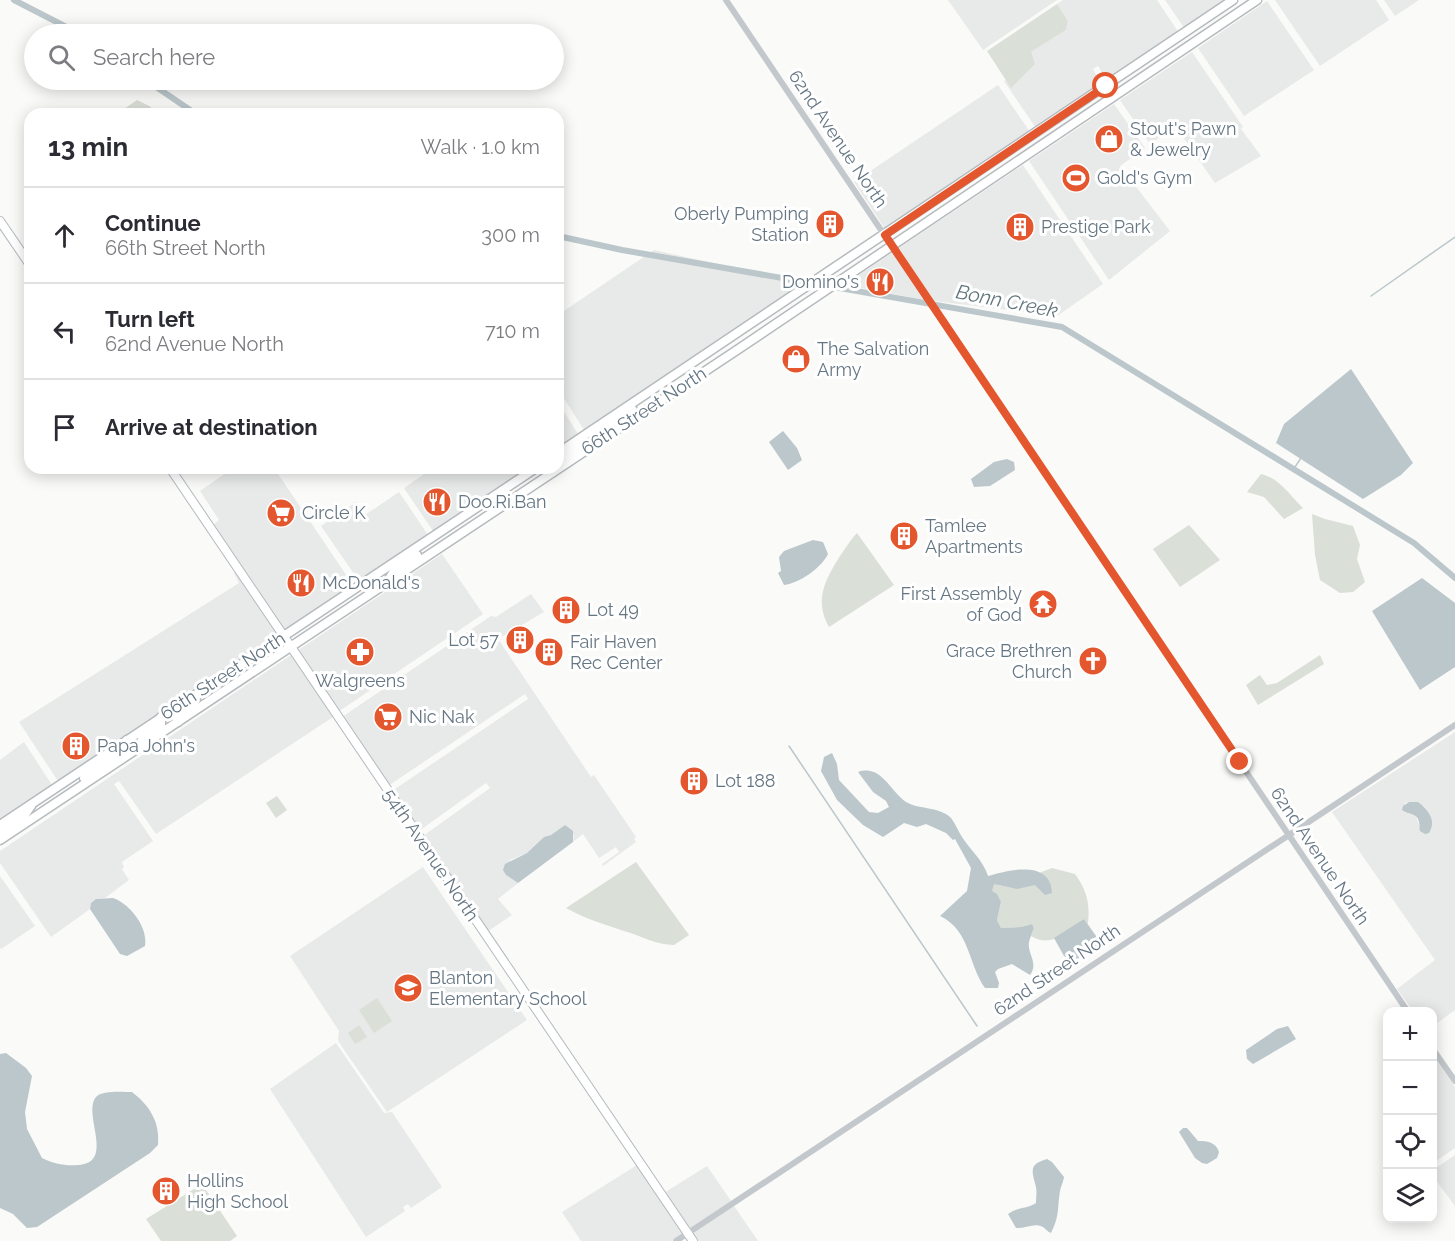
<!DOCTYPE html>
<html lang="en">
<head>
<meta charset="utf-8">
<style>
  :root { --surface:#fff; --page:#f7f7f7; --text:#2b2b33; --muted:#7c7c81; --line:#e1e1e2 }
  body { margin:0; font-family:Raleway,sans-serif; background:var(--page); color:var(--text) }
  .controls { position:absolute; right:18px; bottom:18px; display:grid; overflow:hidden; border-radius:12px; box-shadow:0 3px 15px #0003 }
  .controls button { width:54px; height:54px; display:grid; place-items:center; padding:0; border:0; border-bottom:2px solid var(--line); background:var(--surface); color:var(--text); font:30px sans-serif }
  .stop { position:absolute; width:18px; height:18px; margin:-14px; border:4px solid #e4572e; border-radius:50%; background:#fff }
  .stop.end { background:#e4572e; border-color:#fff; box-shadow:0 2px 6px #0008 }
  .list { margin:0; padding:0; list-style:none }
  h2 { display:flex; justify-content:space-between; align-items:center; height:78px; margin:0; padding:0 24px; font-size:26px }
  h2 small { font-size:20px; font-weight:400; color:var(--muted) }
  .list li { display:grid; grid-template-columns:39px 1fr auto; gap:18px; align-items:center; box-sizing:border-box; height:96px; padding:0 24px; border-top:2px solid var(--line) }
  .list b { display:block; font-size:22px; white-space:nowrap }
  .list p { margin:0; font-size:20px; white-space:nowrap; color:var(--muted) }
  .list em { font-size:20px; font-style:normal; color:var(--muted) }
  .icon { flex:none; width:33px; height:33px; fill:none; stroke:currentColor; stroke-width:2; stroke-linecap:round; stroke-linejoin:round }
  .map { position:relative; flex:none; width:1455px; height:1241px; overflow:hidden }
  .search { position:absolute; background:var(--surface); box-shadow:0 3px 15px #0003; left:24px; top:24px; width:540px; height:66px; display:flex; align-items:center; gap:15px; box-sizing:border-box; padding:0 21px; border-radius:33px; color:var(--muted); font-size:22px }
  .panel { position:absolute; background:var(--surface); box-shadow:0 3px 15px #0003; left:24px; top:108px; width:540px; height:366px; border-radius:18px }
  .map>svg:first-child { display:block }
  .built { fill:#e8e9e9; fill-rule:evenodd }
  .green { fill:#dadfd7 }
  .water { fill:#bbc7cb }
  .lines { fill:none; stroke-linecap:round; stroke-linejoin:round }
  .stream { stroke:#bbc7cb; stroke-width:1.5 }
  .canal { stroke:#bbc7cb; stroke-width:6 }
  .secondary-casing { stroke:#b3babf; stroke-width:10 }
  .primary-casing { stroke:#b5babe; stroke-width:11 }
  .tertiary { stroke:#c3c8cc; stroke-width:6 }
  .secondary { stroke:#fff; stroke-width:8 }
  .primary { stroke:#fff; stroke-width:8 }
  .route { stroke:#e4572e; stroke-width:8 }
  .labels { text-anchor:middle; stroke-width:6; stroke-linejoin:round; paint-order:stroke }
  .poi-label { font-size:18px; fill:#657683; stroke:#fff; text-anchor:start }
  .street-label { font-size:18px; fill:#657683; stroke:#fff }
  .water-label { font-size:20px; font-style:italic; fill:#60757c; stroke:#fff }
</style>
</head>
<body>
<div class="map">
<svg width="1455" height="1241" viewBox="0 0 1455 1241">
  <rect width="100%" height="100%" fill="#fafaf8"/>
  <!-- built -->
  <g class="built">
    <polygon points="948,0 1057,0 983,50"/>
    <polygon points="1063,0 1157,0 1179,33 1107,81 1098,66 1093,69 1101,85 1036,128 1004,81 1006,80 1011,87 1031,52 1066,30 1068,21 1057,4"/>
    <polygon points="1165,0 1227,0 1185,29"/>
    <polygon points="1275,0 1376,0 1389,20 1320,66"/>
    <polygon points="1384,0 1419,0 1395,16"/>
    <polygon points="1267,1 1314,70 1244,116 1198,48"/>
    <polygon points="1192,52 1243,127 1241,129 1261,156 1215,183 1176,127 1150,144 1120,100"/>
    <polygon points="998,85 1030,132 885,229 854,182"/>
    <polygon points="1114,104 1145,148 1120,166 1170,231 1109,280 1029,161"/>
    <polygon points="1023,165 1103,284 1057,316 934,301 899,248"/>
    <polygon points="654,250 805,283 584,430 558,389 558,315"/>
    <polygon points="893,252 925,300 844,285"/>
    <polygon points="558,402 578,434 558,448"/>
    <polygon points="233,468 274,468 353,585 284,631 213,525 219,520 200,491"/>
    <polygon points="433,468 528,468 433,531 404,488"/>
    <polygon points="399,492 428,535 359,581 321,526 356,502 365,515"/>
    <polygon points="442,554 483,614 338,712 297,651"/>
    <polygon points="236,572 278,635 58,781 19,722 239,583 234,573"/>
    <polygon points="531,594 544,612 498,639 591,777 594,775 636,837 634,839 636,842 603,866 602,864 619,852 616,847 599,858 583,834 573,842 574,836 565,825 551,835 544,837 527,853 510,860 506,875 518,883 498,899 512,915 487,932 423,836 490,788 486,783 419,831 392,791 528,699 525,694 388,786 342,717 491,616 496,617"/>
    <polygon points="291,655 339,725 333,717 156,834 119,781 114,784 153,841 122,862 124,867 122,869 129,880 105,898 96,899 91,903 90,909 51,937 0,863 0,851"/>
    <path d="M 1455,732 L 1455,1010 L 1433,1026 L 1432,1012 L 1413,1011 L 1397,989 L 1435,960 L 1332,812 ZM 1409,802 L 1416,802 L 1422,833 L 1416,816 L 1404,812 L 1405,803 Z"/>
    <polygon points="24,742 52,785 0,819 0,760"/>
    <polygon points="423,867 527,1020 387,1112 340,1044 338,1040 339,1031 290,956"/>
    <polygon points="0,876 35,926 1,949 0,948"/>
    <polygon points="336,1043 384,1113 392,1112 442,1187 411,1208 408,1204 403,1207 405,1211 366,1237 270,1089"/>
    <polygon points="1435,1058 1455,1087 1455,1148 1433,1163 1432,1059"/>
    <polygon points="1455,1155 1455,1206 1432,1175 1433,1170"/>
    <polygon points="637,1165 683,1233 671,1241 581,1241 562,1212"/>
    <polygon points="707,1166 731,1201 689,1229 664,1193"/>
    <polygon points="734,1206 758,1241 697,1241 692,1234"/>
  </g>
  <!-- green -->
  <g class="green">
    <polygon points="1063,0 1057,4 1068,21 1066,30 1031,52 1035,64 1011,88 987,51"/>
    <polygon points="137,100 151,107 148,114 117,114"/>
    <path d="M 1261,474 C 1281,479 1289,495 1303,508 L 1284,519 L 1264,497 L 1247,492 Z"/>
    <polygon points="1312,514 1325,519 1353,526 1360,545 1357,559 1365,582 1353,592 1340,593 1320,580 1315,555"/>
    <polygon points="1189,525 1220,560 1180,587 1153,549"/>
    <path d="M 857,533 L 894,585 L 829,627 C 814,600 825,580 840,556 C 846,548 850,540 857,533 Z"/>
    <polygon points="1320,655 1324,664 1258,705 1246,685 1260,675 1267,685 1277,683"/>
    <polygon points="277,796 287,810 276,818 266,803"/>
    <path d="M 636,862 L 689,935 L 674,945 C 656,945 642,936 624,931 C 604,924 585,919 566,908 Z"/>
    <path d="M 1052,868 L 1075,874 C 1087,891 1090,903 1088,924 L 1084,919 C 1066,931 1052,949 1031,936 L 1034,928 L 1032,924 L 1021,927 L 1001,928 L 997,920 L 1001,902 L 991,891 L 993,883 C 1012,890 1030,889 1046,878 L 1039,873 Z"/>
    <polygon points="377,998 392,1021 374,1033 359,1010"/>
    <polygon points="359,1025 367,1037 355,1044 348,1033"/>
    <polygon points="202,1184 237,1236 230,1241 161,1241 146,1219"/>
  </g>
  <!-- water -->
  <g class="water">
    <polygon points="1351,369 1413,463 1401,475 1363,499 1276,443 1284,424"/>
    <polygon points="783,431 797,448 802,460 788,470 769,442"/>
    <polygon points="1007,459 1014,462 1015,470 990,486 974,487 971,479 994,462"/>
    <path d="M 813,540 L 823,542 L 828,554 C 821,568 800,583 784,585 L 778,573 L 781,571 L 779,557 L 784,551 Z"/>
    <polygon points="1422,578 1455,603 1455,667 1420,690 1372,611"/>
    <path d="M 832,753 L 837,764 L 839,780 L 869,812 L 878,813 L 889,807 L 886,801 L 873,792 L 858,772 C 881,764 890,791 906,802 C 920,810 937,806 950,817 C 955,822 958,831 962,837 C 971,851 983,860 988,876 C 1008,870 1051,859 1052,893 L 1045,895 L 1035,885 L 1017,889 L 994,884 L 992,891 L 997,894 L 1001,902 L 997,920 L 1001,928 L 1021,927 L 1032,924 L 1034,928 C 1032,933 1030,938 1029,942 C 1027,954 1039,963 1030,975 L 1012,964 L 998,969 L 995,972 L 999,983 L 998,988 L 985,988 C 968,964 970,930 940,916 L 967,891 L 971,868 L 955,839 L 953,840 L 946,833 L 926,824 L 917,827 L 904,823 L 883,837 L 863,825 L 837,800 L 821,771 L 824,757 Z"/>
    <path d="M 1409,802 L 1418,802 C 1428,810 1437,820 1429,833 L 1425,834 L 1420,831 C 1419,828 1420,826 1419,822 C 1418,813 1408,815 1402,810 L 1403,806 Z"/>
    <polygon points="565,825 573,831 573,842 518,883 506,875 503,870 505,864 527,853 544,837 551,835"/>
    <path d="M 113,898 C 130,904 148,927 145,946 L 127,956 L 120,954 L 90,909 L 91,903 L 96,899 Z"/>
    <polygon points="1084,919 1101,943 1084,956 1071,961 1064,956 1054,938"/>
    <polygon points="1288,1026 1296,1039 1253,1064 1247,1059 1246,1050 1277,1029"/>
    <path d="M 6,1053 L 26,1068 L 32,1076 L 25,1112 L 27,1129 L 42,1158 C 54,1164 65,1166 78,1165 C 116,1163 82,1114 96,1097 C 102,1090 123,1092 132,1092 C 150,1106 160,1122 158,1145 L 150,1153 L 37,1227 L 27,1228 L 13,1214 L 0,1208 L 0,1054 Z"/>
    <path d="M 1183,1128 L 1187,1128 L 1198,1141 C 1207,1141 1216,1142 1219,1152 L 1217,1158 L 1207,1164 L 1202,1163 L 1195,1158 L 1179,1132 Z"/>
    <path d="M 1047,1159 L 1052,1162 L 1064,1177 C 1063,1183 1061,1186 1060,1191 C 1057,1209 1060,1215 1051,1233 C 1048,1232 1046,1229 1043,1227 C 1035,1222 1024,1229 1016,1228 L 1008,1214 C 1017,1207 1027,1209 1036,1203 C 1036,1198 1037,1192 1036,1187 C 1032,1172 1028,1164 1047,1159 Z"/>
  </g>
  <g class="lines">
    <!-- stream -->
    <g class="stream">
      <polyline points="1371,296 1455,237"/>
      <polyline points="1293,470 1301,458"/>
      <polyline points="789,746 977,1026"/>
    </g>
    <!-- canal -->
    <g class="canal">
      <polyline points="14,0 80,34"/>
      <polyline points="146,80 196,114"/>
      <polyline points="558,236 622,250 1062,327 1414,543 1455,578"/>
    </g>
    <!-- secondary casing -->
    <g class="secondary-casing">
      <g id="secondary">
        <polyline points="0,221 30,265"/>
        <polyline points="170,468 693,1241"/>
      </g>
    </g>
    <!-- primary casing -->
    <g class="primary-casing">
      <g id="primary">
        <polyline points="595,442 601,432 633,410"/>
        <polyline points="558,453 1233,0"/>
        <polyline points="558,461 579,446 582,439"/>
        <polyline points="389,579 394,571 417,555"/>
        <polyline points="178,722 176,716 194,703 197,694"/>
        <polyline points="139,748 142,739 161,725 161,717"/>
        <polyline points="84,778 126,749 128,745 127,740"/>
        <polyline points="0,825 536,468"/>
        <polyline points="0,833 24,816 31,806"/>
        <polyline points="0,840 740,348 1257,0"/>
      </g>
    </g>
    <!-- tertiary -->
    <g class="tertiary">
      <polyline points="726,0 1408,1012"/>
      <polyline points="1432,1048 1455,1081"/>
      <polyline points="676,1241 1455,725"/>
    </g>
    <!-- secondary -->
    <use href="#secondary" class="secondary"/>
    <!-- primary -->
    <use href="#primary" class="primary"/>
  </g>
  <g class="lines">
    <!-- route -->
    <polyline class="route" points="1106,86 885,235 1240,762"/>
  </g>
  <!-- icons -->
  <defs>
    <g id="shop-disc" transform="scale(1.5)"><circle r="9.5" fill="#e4572e" stroke="#fff"/><path d="M-5-2.5h2.3a2.7 3.5 0 0 1 5.4 0H5L5.5 6h-11ZM-1.5-2.5h3a1.5 2.3 0 0 0-3 0Z" fill="#fff"/></g>
    <g id="stadium-disc" transform="scale(1.5)"><circle r="9.5" fill="#e4572e" stroke="#fff"/><path d="M0-5a6.5 5 0 1 0 0 10a6.5 5 0 1 0 0-10ZM-3.5-1.8h7v3.6h-7Z" fill="#fff"/></g>
    <g id="building-disc" transform="scale(1.5)"><circle r="9.5" fill="#e4572e" stroke="#fff"/><path d="M-4-6H4V6H1V3H-1V6H-4ZM-2.5-4.3h1.7v1.8h-1.7ZM.8-4.3h1.7v1.8H.8ZM-2.5-1h1.7V.8h-1.7ZM.8-1h1.7V.8H.8Z" fill="#fff"/></g>
    <g id="restaurant-disc" transform="scale(1.5)"><circle r="9.5" fill="#e4572e" stroke="#fff"/><path d="M-5-6h1v4h1v-4h1v4h1v-4h1v5L-1.5 .5V6h-2V.5L-5-1ZM5-6V6H3V1.5H1.5Q1.5-4 5-6Z" fill="#fff"/></g>
    <g id="supermarket-disc" transform="scale(1.5)"><circle r="9.5" fill="#e4572e" stroke="#fff"/><path d="M-6-5.5h2.5l.6 2H6L4.5 2H-2.5L-4.4-4H-6ZM-1.5 3.2a1.3 1.3 0 1 0 .1 0ZM3 3.2a1.3 1.3 0 1 0 .1 0Z" fill="#fff"/></g>
    <g id="temple-disc" transform="scale(1.5)"><circle r="9.5" fill="#e4572e" stroke="#fff"/><path d="M0-6L5-2H3V0L6.5 2.5H4V6H1.5V3h-3V6H-4V2.5H-6.5L-3 0V-2H-5Z" fill="#fff"/></g>
    <g id="pharmacy-disc" transform="scale(1.5)"><circle r="9.5" fill="#e4572e" stroke="#fff"/><path d="M-2-6h4v4h4v4h-4v4h-4v-4h-4v-4h4Z" fill="#fff"/></g>
    <g id="church-disc" transform="scale(1.5)"><circle r="9.5" fill="#e4572e" stroke="#fff"/><path d="M-1.2-6h2.4v3.5h3.3v2.4h-3.3V6h-2.4V-.1h-3.3v-2.4h3.3Z" fill="#fff"/></g>
    <g id="school-disc" transform="scale(1.5)"><circle r="9.5" fill="#e4572e" stroke="#fff"/><path d="M0-5L7-2L0 1L-7-2ZM-4 1L0 2.5L4 1V4Q0 6-4 4Z" fill="#fff"/></g>
  </defs>
  <g fill-rule="evenodd">
    <use href="#shop-disc" x="1109" y="139"/>
    <use href="#stadium-disc" x="1076" y="178"/>
    <use href="#building-disc" x="830" y="224"/>
    <use href="#building-disc" x="1020" y="227"/>
    <use href="#restaurant-disc" x="880" y="282"/>
    <use href="#shop-disc" x="796" y="359"/>
    <use href="#restaurant-disc" x="437" y="502"/>
    <use href="#supermarket-disc" x="281" y="513"/>
    <use href="#building-disc" x="904" y="536"/>
    <use href="#restaurant-disc" x="301" y="583"/>
    <use href="#temple-disc" x="1043" y="604"/>
    <use href="#building-disc" x="566" y="610"/>
    <use href="#building-disc" x="520" y="640"/>
    <use href="#pharmacy-disc" x="360" y="652"/>
    <use href="#building-disc" x="549" y="652"/>
    <use href="#church-disc" x="1093" y="661"/>
    <use href="#supermarket-disc" x="388" y="717"/>
    <use href="#building-disc" x="76" y="746"/>
    <use href="#building-disc" x="694" y="781"/>
    <use href="#school-disc" x="408" y="988"/>
    <use href="#building-disc" x="166" y="1191"/>
  </g>
  <g class="labels">
    <!-- poi labels -->
    <g class="poi-label">
      <text x="1130" y="135">Stout's Pawn<tspan x="1130" dy="21">&amp; Jewelry</tspan></text>
      <text x="1097" y="184">Gold's Gym</text>
      <text x="809" y="220" text-anchor="end">Oberly Pumping<tspan x="809" dy="21">Station</tspan></text>
      <text x="1041" y="233">Prestige Park</text>
      <text x="859" y="288" text-anchor="end">Domino's</text>
      <text x="817" y="355">The Salvation<tspan x="817" dy="21">Army</tspan></text>
      <text x="458" y="508">Doo.Ri.Ban</text>
      <text x="302" y="519">Circle K</text>
      <text x="925" y="532">Tamlee<tspan x="925" dy="21">Apartments</tspan></text>
      <text x="322" y="589">McDonald's</text>
      <text x="1022" y="600" text-anchor="end">First Assembly<tspan x="1022" dy="21">of God</tspan></text>
      <text x="587" y="616">Lot 49</text>
      <text x="499" y="646" text-anchor="end">Lot 57</text>
      <text x="570" y="648">Fair Haven<tspan x="570" dy="21">Rec Center</tspan></text>
      <text x="1072" y="657" text-anchor="end">Grace Brethren<tspan x="1072" dy="21">Church</tspan></text>
      <text x="360" y="687" text-anchor="middle">Walgreens</text>
      <text x="409" y="723">Nic Nak</text>
      <text x="97" y="752">Papa John's</text>
      <text x="715" y="787">Lot 188</text>
      <text x="429" y="984">Blanton<tspan x="429" dy="21">Elementary School</tspan></text>
      <text x="187" y="1187">Hollins<tspan x="187" dy="21">High School</tspan></text>
    </g>
    <!-- street labels -->
    <g class="street-label">
      <text transform="translate(838 139) rotate(56)" y="6">62nd Avenue North</text>
      <text transform="translate(644 411) rotate(-33)" y="6">66th Street North</text>
      <text transform="translate(223 676) rotate(-33)" y="6">66th Street North</text>
      <text transform="translate(431 855) rotate(56)" y="6">54th Avenue North</text>
      <text transform="translate(1320 856) rotate(56)" y="6">62nd Avenue North</text>
      <text transform="translate(1057 970) rotate(-34)" y="6">62nd Street North</text>
    </g>
    <!-- water labels -->
    <g class="water-label">
      <text transform="translate(1007 301) rotate(11)" y="7">Bonn Creek</text>
    </g>
  </g>
</svg>
<div class="controls">
<button>+</button>
<button>−</button>
<button><svg class="icon" aria-label="locate" viewBox="0 0 24 24"><circle cx="12" cy="12" r="6"/><path d="M12 2v4M12 18v4M2 12h4M18 12h4"/></svg></button>
<button><svg class="icon" aria-label="layers" viewBox="0 0 24 24"><path d="M12 4l9 5-9 5-9-5zM3 14l9 5 9-5"/></svg></button>
</div>
<div class="stop" style="left:1106px;top:86px"></div>
<div class="stop end" style="left:1240px;top:762px"></div>
<div class="search"><svg class="icon" aria-label="search" viewBox="0 0 24 24"><circle cx="10" cy="10" r="6"/><path d="M15 15l6 6"/></svg>Search here</div>
<section class="panel">
<h2>13 min<small>Walk · 1.0 km</small></h2>
<ul class="list">
<li><svg class="icon" aria-label="ahead" viewBox="0 0 24 24"><path d="M12 20V5M6 11l6-6 6 6"/></svg><div><b>Continue</b><p>66th Street North</p></div><em>300 m</em></li>
<li><svg class="icon" aria-label="left" viewBox="0 0 24 24"><path d="M17 20v-9H6M10 6l-5 5 5 5"/></svg><div><b>Turn left</b><p>62nd Avenue North</p></div><em>710 m</em></li>
<li><svg class="icon" aria-label="arrive" viewBox="0 0 24 24"><path d="M6 21V4h12l-3 4 3 4H6"/></svg><div><b>Arrive at destination</b></div></li>
</ul>
</section>
</div>
</body>
</html>
